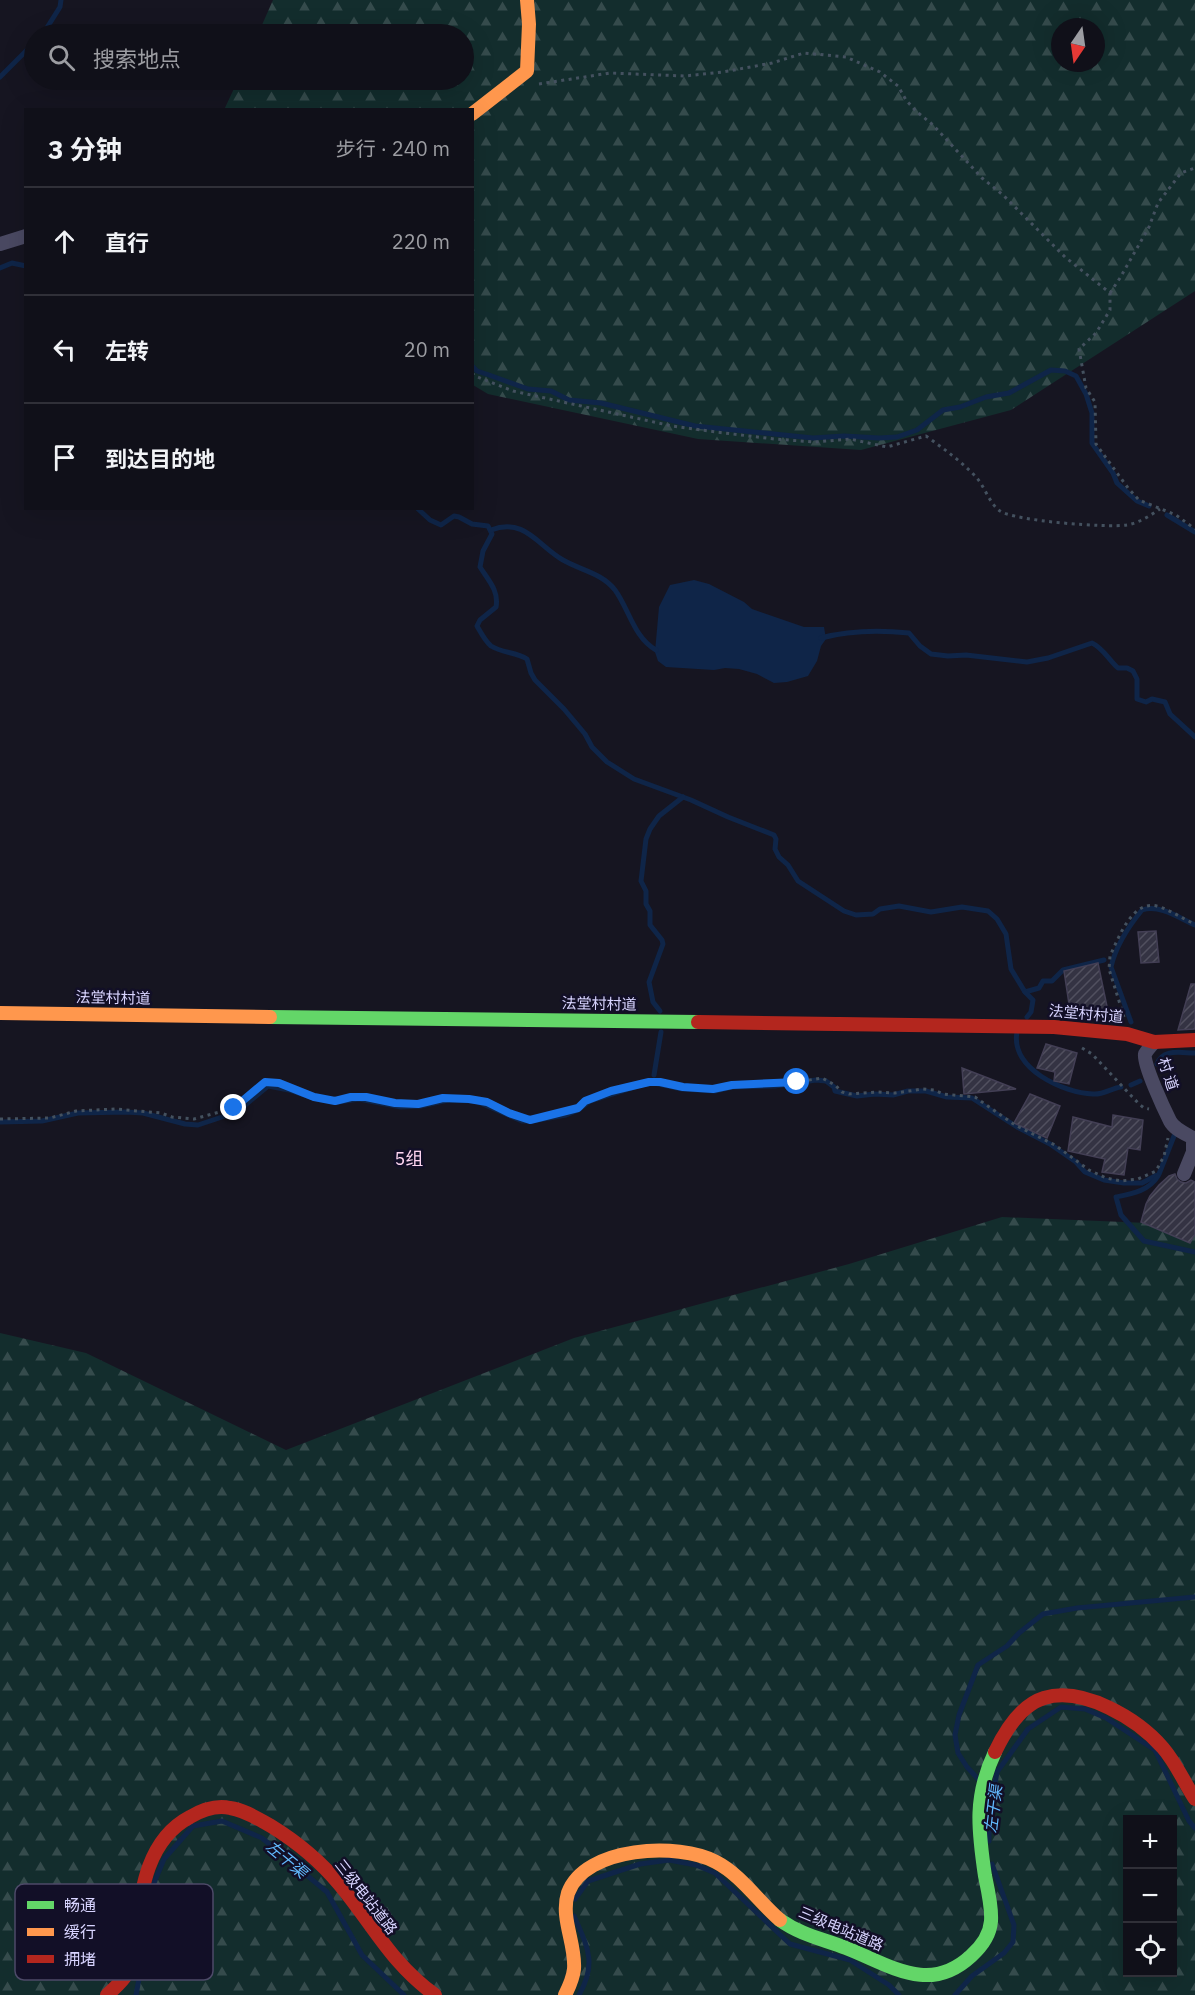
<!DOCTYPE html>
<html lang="zh">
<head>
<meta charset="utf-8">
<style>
  :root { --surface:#101019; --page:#1e1e26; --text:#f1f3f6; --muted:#9c9da2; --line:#303038 }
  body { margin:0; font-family:"IBM Plex Sans","Noto Sans SC",sans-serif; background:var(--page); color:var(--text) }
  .controls { position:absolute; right:18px; bottom:18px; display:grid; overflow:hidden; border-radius:0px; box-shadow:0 6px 24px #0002 }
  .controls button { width:54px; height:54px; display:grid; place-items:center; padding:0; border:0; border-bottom:2px solid var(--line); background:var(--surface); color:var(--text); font:30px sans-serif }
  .compass { position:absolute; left:1051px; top:18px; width:54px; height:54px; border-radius:50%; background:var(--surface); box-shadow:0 6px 24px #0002; rotate:193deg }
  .stop { position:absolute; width:18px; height:18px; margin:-14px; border:4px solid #1a73e8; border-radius:50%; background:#fff }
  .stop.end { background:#1a73e8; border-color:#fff; box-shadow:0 2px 6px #0008 }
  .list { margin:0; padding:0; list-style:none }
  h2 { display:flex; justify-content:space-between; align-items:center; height:78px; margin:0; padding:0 24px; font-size:26px }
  h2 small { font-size:20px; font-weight:400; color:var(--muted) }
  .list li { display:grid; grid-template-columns:39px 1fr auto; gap:18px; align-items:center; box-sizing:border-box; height:108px; padding:0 24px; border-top:2px solid var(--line) }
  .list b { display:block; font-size:22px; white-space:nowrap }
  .list em { font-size:20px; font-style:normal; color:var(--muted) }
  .icon { flex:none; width:33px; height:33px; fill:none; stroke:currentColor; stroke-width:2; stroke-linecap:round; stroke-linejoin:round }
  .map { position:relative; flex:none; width:1195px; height:1995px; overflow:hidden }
  .search { position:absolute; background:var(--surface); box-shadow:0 6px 24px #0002; left:24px; top:24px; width:450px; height:66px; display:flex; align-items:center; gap:15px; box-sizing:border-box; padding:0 21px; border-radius:33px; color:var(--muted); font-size:22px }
  .panel { position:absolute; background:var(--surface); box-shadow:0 6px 24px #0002; left:24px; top:108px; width:450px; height:402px; border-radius:0px }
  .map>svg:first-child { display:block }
  .forest { fill:url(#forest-firs); fill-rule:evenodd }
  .water { fill:#0f2548 }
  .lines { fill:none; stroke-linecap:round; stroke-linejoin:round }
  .stream { stroke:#0f2548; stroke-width:5 }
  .building { fill:url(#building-hatch); stroke:#433f55; stroke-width:1.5 }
  .path { stroke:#44515f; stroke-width:3; stroke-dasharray:3 4.5; stroke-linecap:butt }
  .street { stroke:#4a4962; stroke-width:14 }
  .fast { stroke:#63d668; stroke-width:14 }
  .slow { stroke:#ff974d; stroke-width:14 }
  .jam { stroke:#b3261e; stroke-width:14 }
  .route { stroke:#1a73e8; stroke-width:8 }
  .labels { text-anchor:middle; stroke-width:5; stroke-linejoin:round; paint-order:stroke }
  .street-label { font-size:15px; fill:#d8d4ff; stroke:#120f27 }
  .water-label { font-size:16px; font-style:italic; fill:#62baff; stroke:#120f27 }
  .quarter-label { font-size:18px; fill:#ffd6f1; stroke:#120f27 }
  .key { fill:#120f27; stroke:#4d4a68; stroke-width:1.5 }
  .key-label { font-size:16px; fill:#d8d4ff }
</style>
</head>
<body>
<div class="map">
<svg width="1195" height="1995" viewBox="0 0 1195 1995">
  <defs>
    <pattern id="forest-firs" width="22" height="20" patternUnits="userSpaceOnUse" patternTransform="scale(1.5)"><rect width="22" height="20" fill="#132d2d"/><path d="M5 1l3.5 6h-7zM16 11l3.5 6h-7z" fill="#354b4c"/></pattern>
    <pattern id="building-hatch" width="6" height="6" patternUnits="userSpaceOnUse" patternTransform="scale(1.5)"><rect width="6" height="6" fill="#343343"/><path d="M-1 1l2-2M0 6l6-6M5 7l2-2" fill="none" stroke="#51505f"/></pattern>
  </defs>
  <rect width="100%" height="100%" fill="#161521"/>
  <!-- forest -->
  <g class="forest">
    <path d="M 273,0 L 1195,0 L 1195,291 L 1011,410 L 861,450 L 698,439 L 488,394 L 473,385 L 472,110 L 224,110 L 238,80 L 464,80 L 464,34 L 258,34 ZM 1060,27 L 1096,27 L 1096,63 L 1060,63 Z"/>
    <path d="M 1002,1217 L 1195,1225 L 1195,1995 L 0,1995 L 0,1333 L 86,1353 L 286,1450 L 574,1338 L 849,1264 ZM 1128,1820 L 1172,1820 L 1172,1972 L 1128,1972 Z"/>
  </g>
  <!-- water -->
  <polygon class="water" points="694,580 709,584 744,602 752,609 804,627 824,627 826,639 821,646 817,661 808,676 787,682 774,683 757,674 739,669 725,668 714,670 666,667 658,661 655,652 659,607 670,585"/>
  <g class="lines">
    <!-- stream -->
    <g class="stream">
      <polyline points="43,34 60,7 61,0"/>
      <polyline points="0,77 34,43"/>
      <polyline points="0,268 12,263 26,266"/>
      <polyline points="472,366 477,371 489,375 528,389 551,391 569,400 601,403 695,426 813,438 844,436 879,438 897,437 917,430 943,410 960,407 986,397 1009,393 1051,370 1065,371 1076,376 1086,394 1092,413 1092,443 1113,473 1117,483 1137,501 1149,506"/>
      <path d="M 417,508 L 430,520 L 441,525 L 454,516 L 459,517 L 472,524 L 488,526 L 492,534 L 483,551 L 480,567 C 489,581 499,591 496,607 L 480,620 L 477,626 C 481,633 485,641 491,646 C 502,653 516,652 527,659 L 531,673 L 535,680 L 564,709 L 585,734 L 592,747 L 607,762 L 634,779 L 691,800 L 728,817 L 774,835 L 776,839 L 775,849 L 779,857 L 788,865 L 798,881 L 844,911 L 856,915 L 873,914 L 880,909 L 899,906 L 931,912 L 962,907 L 988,911 L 997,919 L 1006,934 L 1011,969 L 1025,992 L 1039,988 L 1043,981 L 1052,981 L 1063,970 L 1104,960"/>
      <polyline points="1167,515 1195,532"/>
      <path d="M 491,530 C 525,517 538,546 563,560 C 580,570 602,573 615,590 C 629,609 634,638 656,650"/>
      <path d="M 821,638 C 851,630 879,630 909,633 L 920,646 L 931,654 L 948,656 L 966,655 L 1027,662 L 1048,658 L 1092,643 C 1103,648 1109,660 1118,668 L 1127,668 L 1133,671 L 1137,679 L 1137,699 L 1146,702 L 1152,699 L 1165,702 L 1170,714 L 1195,737"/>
      <polyline points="1025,992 1033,1000 1031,1012 1027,1017"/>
      <polyline points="660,1011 653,1002 649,982 663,944 662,940 650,925 650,911 646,904 646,891 641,881 646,839 650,829 659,816 683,797"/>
      <path d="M 1131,1022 L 1111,967 C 1116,945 1128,927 1142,910 C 1160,904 1179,918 1195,925"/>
      <path d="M 1017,1032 C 1010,1069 1064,1093 1093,1094 C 1103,1095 1112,1088 1121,1087"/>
      <path d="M 1157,1064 C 1163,1048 1181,1053 1195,1053"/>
      <polyline points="654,1075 661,1032"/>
      <polyline points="1131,1085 1140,1081"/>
      <polyline points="0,1122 42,1121 78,1113 126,1112 143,1113 185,1124 198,1125 237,1112 268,1086 289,1090 313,1098 338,1102 359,1099 401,1107 421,1106 448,1100 476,1101 522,1121 532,1121 566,1115 578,1110 590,1101 641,1085 654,1083 682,1089 715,1091 732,1087 775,1086 816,1080 826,1081 834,1087 835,1091 857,1096 875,1094 893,1095 908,1091 926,1091 947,1097 972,1098 1017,1127 1050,1144 1076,1162 1085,1172 1104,1180 1124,1183 1142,1183 1159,1174 1176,1131"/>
      <path d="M 1158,1176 C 1149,1191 1131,1194 1116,1197 L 1121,1215 L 1144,1241 L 1195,1252"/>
      <polyline points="980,1781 967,1767 958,1753 955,1735 959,1715 978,1665 1007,1646 1019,1633 1043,1614 1077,1608 1195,1597"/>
      <polyline points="989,1841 989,1819 997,1772 1028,1729 1061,1707 1085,1709 1106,1718 1155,1750 1189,1821 1195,1828"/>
      <polyline points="151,1890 164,1859 193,1826 222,1821 262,1838 327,1892 362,1955 404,1995"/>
      <polyline points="575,1899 588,1881 640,1864 669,1860 696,1865 715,1873 790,1944 850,1960 889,1985 899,1995"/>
      <path d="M 574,1916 C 588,1948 597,1963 579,1995"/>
      <polyline points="136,1995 141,1968 142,1954"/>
      <polyline points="955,1995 972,1976 1004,1953 1013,1942 1014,1925 992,1864"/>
    </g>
  </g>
  <!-- building -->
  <g class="building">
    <polygon points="1156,931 1159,962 1141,963 1138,932"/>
    <polygon points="1098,963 1110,1021 1071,1017 1064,971"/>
    <polygon points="1191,984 1195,984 1195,1029 1178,1030"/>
    <polygon points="1046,1044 1077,1053 1069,1084 1054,1081 1055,1072 1037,1068"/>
    <polygon points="962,1068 988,1078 1016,1089 964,1094"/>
    <polygon points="1030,1094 1060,1106 1047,1138 1014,1123"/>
    <polygon points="1113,1115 1143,1120 1140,1150 1128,1148 1124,1175 1102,1172 1105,1159 1068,1151 1073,1117 1112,1127"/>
    <polygon points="1175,1174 1177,1179 1181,1182 1186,1183 1191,1180 1195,1182 1195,1234 1190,1243 1141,1222 1146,1204 1150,1196 1159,1185 1169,1176"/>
  </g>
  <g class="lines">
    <!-- path -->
    <g class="path">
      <polyline points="539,84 610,73 685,76 723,72 772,63 804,53 846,57 880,72 898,86 906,100 916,111 933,125 982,178 1003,195 1065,257 1110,293 1110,310 1096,333 1079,349 1086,388 1095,402 1096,444 1128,488 1139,500 1176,515 1195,529"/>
      <polyline points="1110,293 1120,278 1149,227 1158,203 1181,173 1195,168"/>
      <path d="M 472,373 L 475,376 L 513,391 L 672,426 L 716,432 L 774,439 L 815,442 L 850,439 L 887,447 L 926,436 C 944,449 961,461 976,477 C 985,487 989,503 1000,511 C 1015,521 1107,528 1127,525 C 1139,523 1151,515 1160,509"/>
      <path d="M 1124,1017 L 1109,969 L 1110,956 C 1119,937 1133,897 1160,907 C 1172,911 1183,919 1195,924"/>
      <polyline points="1082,1048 1092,1054 1139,1104 1144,1108 1149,1109"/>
      <polyline points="0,1119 50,1118 76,1111 115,1109 161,1113 172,1117 194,1119 234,1108 244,1102 250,1094 265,1082 279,1083 300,1092 335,1101 351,1097 366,1097 395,1103 418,1104 443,1098 469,1099 487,1102 509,1113 530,1120 578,1109 586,1101 611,1091 649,1082 660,1081 683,1087 713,1089 732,1085 797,1082 822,1078 835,1085 842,1092 849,1094 877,1092 895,1093 923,1089 934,1090 943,1094 975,1097 1015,1125 1055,1145 1089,1170 1106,1178 1121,1181 1138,1179 1156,1171 1164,1156 1168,1138"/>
    </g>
    <!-- street -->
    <g class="street">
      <polyline points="0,244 26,236"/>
      <path d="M 1154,1042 C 1152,1045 1147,1050 1145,1054 C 1142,1062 1165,1111 1170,1121 C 1174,1129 1186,1134 1193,1138 L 1193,1152 L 1184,1174"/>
    </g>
    <!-- fast -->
    <g class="fast">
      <polyline points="270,1017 698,1022"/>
      <path d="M 780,1920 C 801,1935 823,1939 846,1948 C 890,1965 929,1995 971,1956 C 981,1947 990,1935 991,1921 C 992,1907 988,1890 985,1876 C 978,1829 974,1796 995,1752"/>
    </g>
    <!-- slow -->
    <g class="slow">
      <polyline points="472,114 527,71 529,24 527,0"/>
      <polyline points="0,1013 270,1017"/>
      <path d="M 565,1995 C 569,1987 573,1979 574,1969 C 576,1944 560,1918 568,1893 C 585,1846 679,1842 716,1862 C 741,1875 758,1901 780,1920"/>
    </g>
    <!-- jam -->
    <g class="jam">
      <polyline points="698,1022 1054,1027 1127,1034 1154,1042 1195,1040"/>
      <path d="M 995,1752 C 1005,1731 1021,1705 1044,1698 C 1083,1686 1138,1719 1163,1748 C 1176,1763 1184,1782 1195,1799"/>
      <path d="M 107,1995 C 115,1988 123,1981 128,1972 C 134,1959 134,1945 136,1931 C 141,1889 148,1839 190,1817 C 202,1810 216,1805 230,1808 C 245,1810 258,1819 271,1826 C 297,1842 321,1862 340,1885 C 374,1926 390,1962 435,1995"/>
    </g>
  </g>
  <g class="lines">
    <!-- route -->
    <polyline class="route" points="234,1108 265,1082 279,1083 314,1097 335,1101 351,1097 366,1097 395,1103 418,1104 443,1098 469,1099 487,1102 509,1113 530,1120 578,1108 585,1101 611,1091 649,1082 660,1082 683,1087 713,1089 732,1085 797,1082"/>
  </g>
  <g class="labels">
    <!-- street labels -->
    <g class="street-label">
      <text transform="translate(113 998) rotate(1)" y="5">法堂村村道</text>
      <text transform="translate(599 1004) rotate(1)" y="5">法堂村村道</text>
      <text transform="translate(1086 1014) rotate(5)" y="5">法堂村村道</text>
      <text transform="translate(1168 1074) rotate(72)" y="5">村 道</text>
      <text transform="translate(366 1897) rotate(52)" y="5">三级电站道路</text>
      <text transform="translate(841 1929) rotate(23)" y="5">三级电站道路</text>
    </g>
    <!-- water labels -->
    <g class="water-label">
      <text transform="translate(993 1809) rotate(-83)" y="6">左干渠</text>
      <text transform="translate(287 1859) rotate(40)" y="6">左干渠</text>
    </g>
    <!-- quarter labels -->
    <g class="quarter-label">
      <text x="409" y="1165">5组</text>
    </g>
  </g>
  <!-- legend -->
  <rect x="15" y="1884" width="198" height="96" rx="9" class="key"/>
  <rect x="27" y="1901" width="27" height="8" fill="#63d668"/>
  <rect x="27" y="1928" width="27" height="8" fill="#ff974d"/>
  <rect x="27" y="1955" width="27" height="8" fill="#b3261e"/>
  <g class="key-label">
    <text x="64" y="1911">畅通</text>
    <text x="64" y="1938">缓行</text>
    <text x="64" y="1965">拥堵</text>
  </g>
</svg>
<div class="controls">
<button>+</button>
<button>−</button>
<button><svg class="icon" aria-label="locate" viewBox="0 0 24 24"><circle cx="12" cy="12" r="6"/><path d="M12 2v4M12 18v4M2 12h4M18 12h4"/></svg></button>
</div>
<svg class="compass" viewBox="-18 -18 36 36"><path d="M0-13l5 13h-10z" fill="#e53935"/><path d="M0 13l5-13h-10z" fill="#9c9da2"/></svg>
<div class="stop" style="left:797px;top:1082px"></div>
<div class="stop end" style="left:234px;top:1108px"></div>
<div class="search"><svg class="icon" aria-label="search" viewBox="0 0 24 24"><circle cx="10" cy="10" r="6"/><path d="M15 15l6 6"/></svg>搜索地点</div>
<section class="panel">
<h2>3 分钟<small>步行 · 240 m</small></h2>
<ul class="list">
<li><svg class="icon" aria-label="ahead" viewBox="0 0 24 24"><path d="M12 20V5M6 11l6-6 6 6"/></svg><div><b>直行</b></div><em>220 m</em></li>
<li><svg class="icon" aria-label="left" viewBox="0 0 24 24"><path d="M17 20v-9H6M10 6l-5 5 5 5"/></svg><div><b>左转</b></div><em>20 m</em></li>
<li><svg class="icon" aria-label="arrive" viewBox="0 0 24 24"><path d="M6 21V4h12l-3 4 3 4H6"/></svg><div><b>到达目的地</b></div></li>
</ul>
</section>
</div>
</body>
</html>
